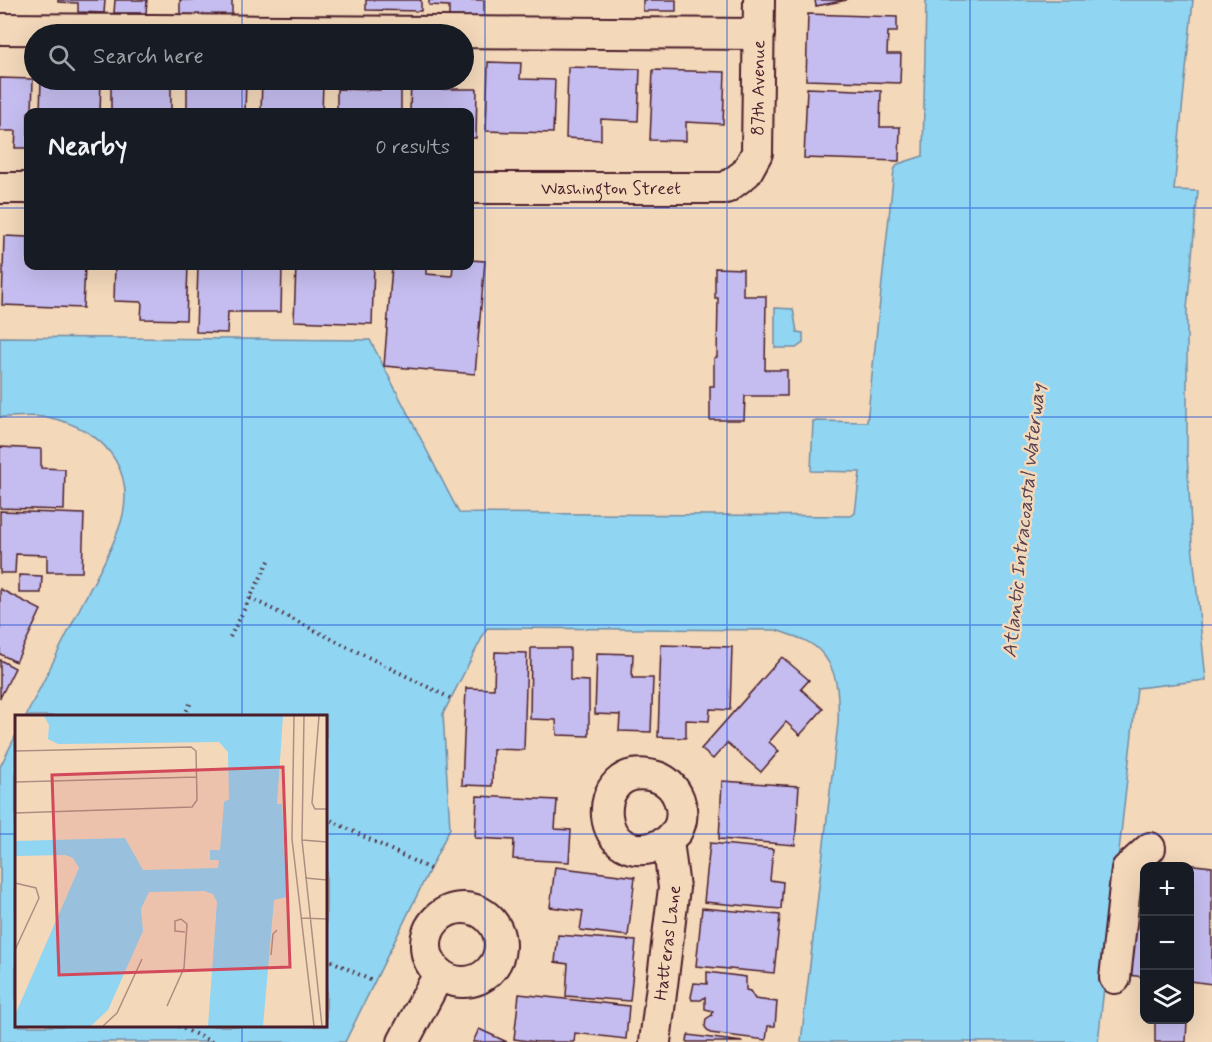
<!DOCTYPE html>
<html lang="en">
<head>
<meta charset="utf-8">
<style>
  :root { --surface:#171b24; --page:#242831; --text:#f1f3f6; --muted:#9ea1a6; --line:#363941 }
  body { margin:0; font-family:Mynerve,sans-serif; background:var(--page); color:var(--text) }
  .controls { position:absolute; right:18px; bottom:18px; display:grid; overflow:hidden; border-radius:12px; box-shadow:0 6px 24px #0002 }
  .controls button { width:54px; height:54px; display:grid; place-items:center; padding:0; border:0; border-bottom:2px solid var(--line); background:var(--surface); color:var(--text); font:30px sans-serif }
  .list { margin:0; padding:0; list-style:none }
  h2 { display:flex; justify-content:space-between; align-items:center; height:78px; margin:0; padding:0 24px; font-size:26px }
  h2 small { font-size:20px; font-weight:400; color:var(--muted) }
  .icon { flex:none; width:33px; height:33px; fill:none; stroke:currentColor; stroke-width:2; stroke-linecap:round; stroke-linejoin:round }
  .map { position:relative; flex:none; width:1212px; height:1042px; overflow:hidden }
  .search { position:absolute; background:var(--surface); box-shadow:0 6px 24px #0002; left:24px; top:24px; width:450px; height:66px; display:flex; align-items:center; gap:15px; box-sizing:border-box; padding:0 21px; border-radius:33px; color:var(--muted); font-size:22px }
  .panel { position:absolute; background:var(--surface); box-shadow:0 6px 24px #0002; left:24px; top:108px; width:450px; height:162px; border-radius:12px }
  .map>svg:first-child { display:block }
  .water { fill:#90d5f2; stroke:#748ca2; stroke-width:1.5 }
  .building { fill:#c5bdef; stroke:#4a1f2b; stroke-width:1.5 }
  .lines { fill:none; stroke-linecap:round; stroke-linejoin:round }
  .minor-casing { stroke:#4a1f2b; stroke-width:34 }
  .path { stroke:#4a1f2b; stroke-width:4; stroke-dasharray:1.5 4.5; stroke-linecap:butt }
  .minor { stroke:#f3d8ba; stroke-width:30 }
  .grid { fill:none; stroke:#1d4ed8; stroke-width:1.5; stroke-opacity:0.55 }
  .labels { text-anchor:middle; stroke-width:5; stroke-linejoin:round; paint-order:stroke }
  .street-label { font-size:18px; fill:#4a1f2b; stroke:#f3d8ba }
  .water-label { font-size:20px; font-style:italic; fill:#584353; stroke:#f3d8ba }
  .inset-road { fill:none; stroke:#af8e81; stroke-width:1.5 }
  .view { fill:#d1495b; fill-opacity:0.15; stroke:#d1495b; stroke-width:3 }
  .inset-edge { fill:none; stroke:#4a1f2b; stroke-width:3 }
</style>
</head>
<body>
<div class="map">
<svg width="1212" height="1042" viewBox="0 0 1212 1042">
  <rect width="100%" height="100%" fill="#f3d8ba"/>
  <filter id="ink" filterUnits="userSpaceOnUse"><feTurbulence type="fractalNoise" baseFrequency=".0167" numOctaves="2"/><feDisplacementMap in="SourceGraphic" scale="12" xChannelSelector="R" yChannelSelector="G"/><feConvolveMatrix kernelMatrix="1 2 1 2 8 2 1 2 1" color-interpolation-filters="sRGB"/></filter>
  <g filter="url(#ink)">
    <!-- water -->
    <g class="water">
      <path d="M 926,0 L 1193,0 L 1174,190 L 1198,191 L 1187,309 L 1187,453 L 1192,544 L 1206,680 L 1137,688 L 1098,1042 L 801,1042 L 838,723 C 839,698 839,668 818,649 C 807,639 790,635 776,630 L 487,628 L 443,714 L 450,828 L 345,1042 L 0,1042 L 0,767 L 16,735 L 16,1026 L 326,1026 L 326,716 L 26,716 C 45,678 64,640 83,602 C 96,578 110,554 119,528 C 138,476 110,435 59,420 C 41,414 19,417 0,417 L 0,337 L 370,340 L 459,513 L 851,516 L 855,513 L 860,472 L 811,471 L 813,421 L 867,422 L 894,170 L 898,164 L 923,156 Z"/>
      <polygon points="775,308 793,309 797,332 803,333 803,343 796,348 775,348"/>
    </g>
    <!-- building -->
    <g class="building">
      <polygon points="58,0 105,0 104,13 78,12 78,3 58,2"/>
      <polygon points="115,0 147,0 146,13 114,13"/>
      <rect x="180" y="0" width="52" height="18"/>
      <polygon points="366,0 421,0 421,11 366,10"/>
      <polygon points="429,0 484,0 484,21 449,20 449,6 429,5"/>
      <rect x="643" y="0" width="33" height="11"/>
      <polygon points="815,0 847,0 816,6"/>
      <polygon points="808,14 897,17 897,32 888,32 887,54 901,54 900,83 806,80"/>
      <polygon points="488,62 521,63 520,79 555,80 553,133 486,131"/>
      <polygon points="568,67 640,69 638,121 601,119 601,140 566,138"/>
      <polygon points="653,70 725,72 723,124 686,122 686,141 650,140"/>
      <polygon points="0,78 33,79 32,112 28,112 28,148 15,148 16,131 0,131"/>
      <polygon points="41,80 101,80 100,112 40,112"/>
      <rect x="111" y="80" width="60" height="32"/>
      <polygon points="187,80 246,81 245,112 187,112"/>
      <polygon points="262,80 307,80 306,83 323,84 322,112 261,112"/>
      <polygon points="380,80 401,80 401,112 337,112 337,89 380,90"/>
      <polygon points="411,80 434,80 434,89 477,89 476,138 470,138 470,112 410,112"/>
      <polygon points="807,88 881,91 880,127 900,127 899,161 804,158"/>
      <polygon points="4,236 28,237 28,266 85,266 83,308 2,305"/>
      <polygon points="470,260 485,261 475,374 384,366 392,266 426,266 426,274 452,276 453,266 470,266"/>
      <polygon points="115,266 188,266 186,320 141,319 142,302 114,301"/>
      <polygon points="198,266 282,266 281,312 228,312 227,333 196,332"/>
      <polygon points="296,266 374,266 372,324 294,321"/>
      <polygon points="715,268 743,269 743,296 766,296 765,370 787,370 787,396 745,396 744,420 710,420 710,386 714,386 714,358 717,357 718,298 715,298"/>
      <polygon points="0,447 41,449 41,468 65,469 64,510 0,508"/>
      <polygon points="0,511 84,514 82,572 47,572 47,555 16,554 15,573 0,573"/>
      <polygon points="19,575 42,576 41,593 19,593"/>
      <polygon points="0,589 41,610 16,662 0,654"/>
      <polygon points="661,645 732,647 730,710 710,709 709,721 686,720 686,738 658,737"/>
      <polygon points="531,648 570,648 570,680 589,681 589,736 557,735 556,720 530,719"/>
      <polygon points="495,652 527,653 524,750 493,749 492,786 462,785 466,688 494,689"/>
      <polygon points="597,653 633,654 632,678 653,678 651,732 619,731 620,715 595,714"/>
      <polygon points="782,657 809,680 801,689 823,709 800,735 786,722 769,742 779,751 761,772 727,743 713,759 701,749"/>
      <polygon points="0,660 15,668 0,698"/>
      <polygon points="722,781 799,786 795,845 719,839"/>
      <polygon points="477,796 557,800 555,829 571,830 569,862 513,859 514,840 475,838"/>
      <polygon points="710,843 773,849 770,880 783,882 781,909 704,902"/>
      <polygon points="1141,859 1212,867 1212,984 1190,981 1190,866 1144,866 1144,977 1128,975"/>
      <polygon points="555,867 635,877 628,936 580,930 583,911 550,907"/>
      <polygon points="702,908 780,915 774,973 696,966"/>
      <polygon points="558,935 636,941 630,1001 566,996 568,964 555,962"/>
      <polygon points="707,972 746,977 746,990 750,991 755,999 777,1002 775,1026 768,1026 766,1040 710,1033 705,1027 706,1019 712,1015 713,1011 705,1009 705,997 701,1000 692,1000 691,997 694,983 707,984"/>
      <polygon points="519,994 629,1006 626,1039 575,1033 574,1042 536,1042 514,1039"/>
      <polygon points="1155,1020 1187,1020 1186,1042 1155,1042"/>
      <polygon points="479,1029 507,1042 473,1042"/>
      <polygon points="688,1035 743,1042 687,1042"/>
    </g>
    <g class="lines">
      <!-- minor casing -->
      <g class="minor-casing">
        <g id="minor">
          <polyline points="0,29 759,34"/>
          <polyline points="0,188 28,188"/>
          <path id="s1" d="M 470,188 L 726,188 L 746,173 L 757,153 L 759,0"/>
          <circle cx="463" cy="945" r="37"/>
          <polyline points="1115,978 1127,869 1150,848"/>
          <polyline points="403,1042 439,974"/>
          <path id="s2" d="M 655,1042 L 674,888 L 668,841 C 670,838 674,834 677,831 C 688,812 678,784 657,777 C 585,754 592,882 668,841"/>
        </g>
      </g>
      <!-- path -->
      <g class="path">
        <polyline points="250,598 452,699"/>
        <polyline points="230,637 270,559"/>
        <polyline points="184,716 191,702"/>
        <polyline points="326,818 430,869"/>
        <polyline points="326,958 374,982"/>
        <polyline points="178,1026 212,1042"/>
        <polyline points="23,1042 24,1040"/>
      </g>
      <!-- minor -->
      <use href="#minor" class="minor"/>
    </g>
  </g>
  <!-- grid -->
  <path class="grid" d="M 242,0 L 242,34M 485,0 L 485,1042M 727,0 L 727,1042M 970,0 L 970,1042M 242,80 L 242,112M 0,208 L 28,208M 470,208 L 1212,208M 242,266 L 242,716M 0,417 L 1212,417M 0,625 L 1212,625M 0,834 L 16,834M 326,834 L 1212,834M 242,1026 L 242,1042"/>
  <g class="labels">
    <!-- street labels -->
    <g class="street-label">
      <text dy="6" stroke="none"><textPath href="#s1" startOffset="369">87th Avenue</textPath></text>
      <text dy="6" stroke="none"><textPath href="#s1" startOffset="141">Washington Street</textPath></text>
      <text dy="6" stroke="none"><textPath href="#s2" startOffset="100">Hatteras Lane</textPath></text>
    </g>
    <!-- water labels -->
    <g class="water-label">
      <text transform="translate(1023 521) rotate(-84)" y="7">Atlantic Intracoastal Waterway</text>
    </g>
  </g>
  <!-- overview -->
  <g transform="translate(15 715)">
    <rect width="312" height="312" fill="#f3d8ba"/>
    <path d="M 29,1 L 268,1 L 262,89 L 267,89 L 272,182 L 259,185 L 248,311 L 193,311 L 202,187 L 198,179 L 189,176 L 134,177 L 126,194 L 128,216 L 93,295 L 76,311 L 0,311 L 0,300 L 64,153 L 58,143 L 50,140 L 0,141 L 0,126 L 110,123 L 128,155 L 203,153 L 204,145 L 195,145 L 195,135 L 205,135 L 209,87 L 214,84 L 213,37 L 204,27 L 43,29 L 33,24 L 34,10 Z" fill="#90d5f2"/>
    <path class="inset-road" d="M 279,1 L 277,124 L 299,311M 289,1 L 287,125 L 307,311M 304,1 L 297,88 L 300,94 L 312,94M 0,36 L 176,32 L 181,36 L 182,85 L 177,92 L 0,98M 0,67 L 182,62M 287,125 L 312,127M 290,163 L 312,165M 0,168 L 21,173 L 24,183 L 0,235M 286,203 L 312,204M 256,240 L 258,219 L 262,215M 152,291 L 169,253 L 172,209 L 166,204 L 160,206 L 160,216 L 170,217M 88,311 L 102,298 L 127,244"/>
    <path class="view" d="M 268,52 L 275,252 L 44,260 L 37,60 Z"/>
    <rect width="312" height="312" class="inset-edge"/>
  </g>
</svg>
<div class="controls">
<button>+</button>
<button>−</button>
<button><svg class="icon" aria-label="layers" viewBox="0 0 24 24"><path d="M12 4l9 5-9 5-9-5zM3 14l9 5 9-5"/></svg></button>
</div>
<div class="search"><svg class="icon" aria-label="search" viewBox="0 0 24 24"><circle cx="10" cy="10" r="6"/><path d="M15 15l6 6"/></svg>Search here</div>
<section class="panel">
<h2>Nearby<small>0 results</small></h2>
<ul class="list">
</ul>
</section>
</div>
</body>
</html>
